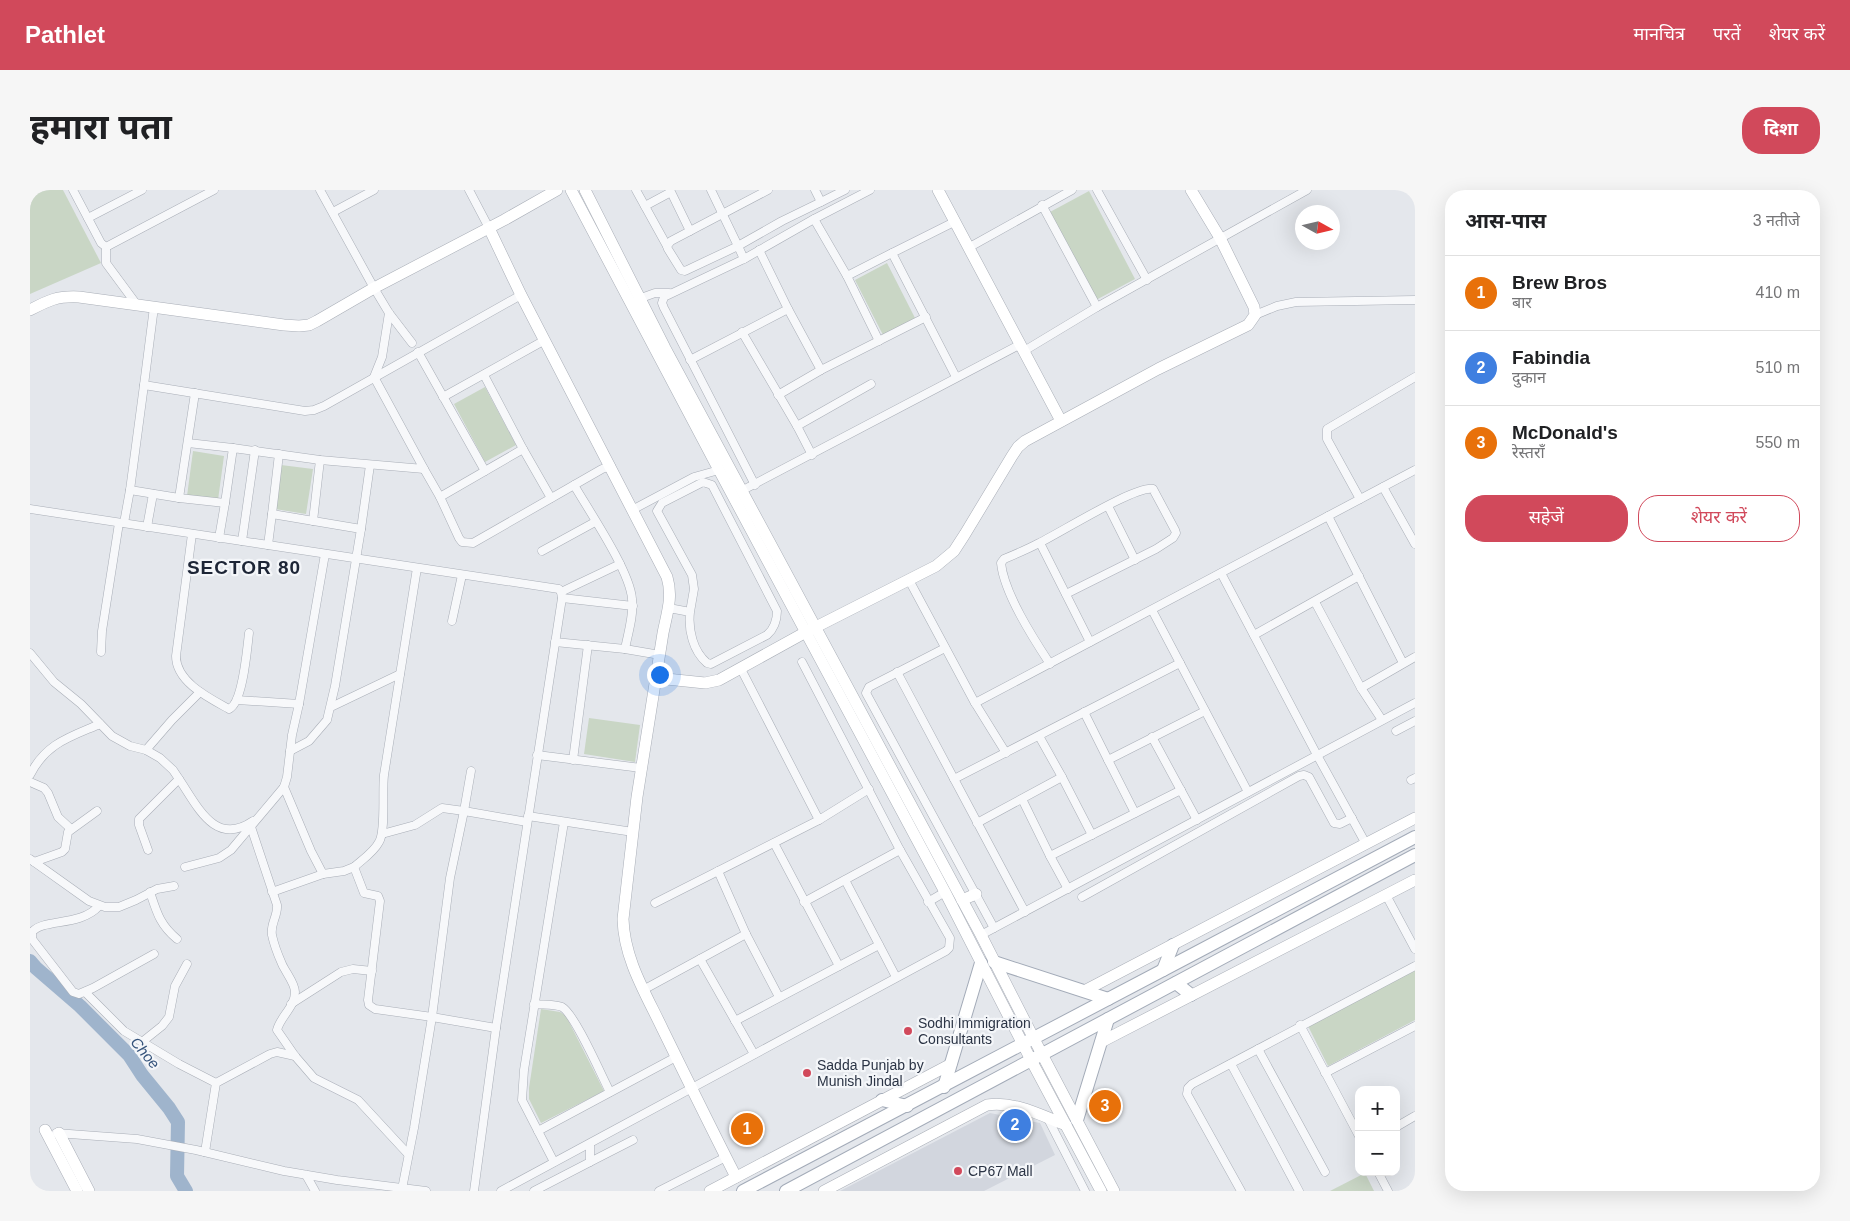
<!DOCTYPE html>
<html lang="hi">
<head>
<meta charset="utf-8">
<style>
  :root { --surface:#fff; --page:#f6f6f6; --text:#202124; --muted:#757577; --line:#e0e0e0; --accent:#d1495b }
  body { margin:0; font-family:Arial,"Noto Sans Devanagari",sans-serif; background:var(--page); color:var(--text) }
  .controls { position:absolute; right:15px; bottom:15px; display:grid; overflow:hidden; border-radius:10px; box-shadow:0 5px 20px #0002 }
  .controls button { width:45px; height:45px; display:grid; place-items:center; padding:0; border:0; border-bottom:1px solid var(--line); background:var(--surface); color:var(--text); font:25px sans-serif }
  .compass { position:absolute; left:1265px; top:15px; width:45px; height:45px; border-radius:50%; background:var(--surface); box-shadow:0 5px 20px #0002; rotate:98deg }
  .you { position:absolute; left:629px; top:484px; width:18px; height:18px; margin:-12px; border:4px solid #fff; border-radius:50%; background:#1a73e8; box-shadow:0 0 0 8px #1a73e833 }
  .badge { display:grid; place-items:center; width:32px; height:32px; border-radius:50%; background:var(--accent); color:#fff; font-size:16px; font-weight:700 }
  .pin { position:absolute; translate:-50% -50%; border:2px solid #fff; box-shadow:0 1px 5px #0006 }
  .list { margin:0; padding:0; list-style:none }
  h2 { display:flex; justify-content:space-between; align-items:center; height:65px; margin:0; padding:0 20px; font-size:21px }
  h2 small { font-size:16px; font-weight:400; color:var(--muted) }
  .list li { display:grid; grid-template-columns:32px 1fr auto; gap:15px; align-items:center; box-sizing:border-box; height:75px; padding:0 20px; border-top:1px solid var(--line) }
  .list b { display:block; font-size:19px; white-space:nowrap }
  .list p { margin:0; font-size:16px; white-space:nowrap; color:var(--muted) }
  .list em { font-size:16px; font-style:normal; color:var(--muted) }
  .actions { display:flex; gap:10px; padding:15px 20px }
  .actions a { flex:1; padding:11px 0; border:1px solid var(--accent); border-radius:20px; text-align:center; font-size:18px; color:var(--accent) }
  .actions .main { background:var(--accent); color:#fff }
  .map { position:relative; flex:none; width:1385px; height:1001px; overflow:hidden; border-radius:20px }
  header { display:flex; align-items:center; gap:30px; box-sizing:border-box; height:70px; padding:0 25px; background:var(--accent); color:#fff }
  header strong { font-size:24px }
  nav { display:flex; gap:28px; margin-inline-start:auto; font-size:18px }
  .intro { display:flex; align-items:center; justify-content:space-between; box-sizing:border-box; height:120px; padding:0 30px }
  h1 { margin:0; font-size:35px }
  .button { padding:12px 22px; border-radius:20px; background:var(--accent); color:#fff; font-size:18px; font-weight:700 }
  main { display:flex; gap:30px; padding:0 30px }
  aside { flex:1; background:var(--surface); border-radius:20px; box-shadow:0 5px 20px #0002 }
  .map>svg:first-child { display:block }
  .built { fill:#d2d6de }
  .green { fill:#c9d6c5 }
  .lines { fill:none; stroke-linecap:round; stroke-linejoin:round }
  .river { stroke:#9fb4cc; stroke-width:14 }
  .street-casing { stroke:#a9aeb7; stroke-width:9 }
  .secondary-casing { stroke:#a9aeb7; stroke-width:12 }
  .primary-casing { stroke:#a3abb8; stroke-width:14 }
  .street { stroke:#f7f8fa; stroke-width:8 }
  .secondary { stroke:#fff; stroke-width:11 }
  .primary { stroke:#fff; stroke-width:12 }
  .poi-dot { fill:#d1495b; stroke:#f4f6f9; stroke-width:2 }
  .labels { text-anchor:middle; stroke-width:4.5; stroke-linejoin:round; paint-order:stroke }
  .poi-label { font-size:14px; fill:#2b3445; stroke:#f4f6f9; text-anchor:start }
  .water-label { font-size:15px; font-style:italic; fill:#34527a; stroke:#f4f6f9 }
  .district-label { font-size:19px; font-weight:bold; letter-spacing:1px; fill:#1d2536; stroke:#f4f6f9 }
</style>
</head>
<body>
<header>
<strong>Pathlet</strong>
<nav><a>मानचित्र</a><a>परतें</a><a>शेयर करें</a></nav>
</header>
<div class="intro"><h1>हमारा पता</h1><a class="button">दिशा</a></div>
<main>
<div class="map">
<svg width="1385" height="1001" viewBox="0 0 1385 1001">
  <rect width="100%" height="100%" fill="#e4e7ec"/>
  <!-- built -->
  <polygon class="built" points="960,923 1010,933 1025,965 954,1001 810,1001"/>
  <!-- green -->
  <g class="green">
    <polygon points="0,0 33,0 71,73 0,104"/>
    <polygon points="1059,1 1105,89 1066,110 1020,22"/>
    <polygon points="857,73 885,128 853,145 825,90"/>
    <polygon points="455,197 486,255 455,272 424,214"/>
    <polygon points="163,261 194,266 188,310 157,306"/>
    <polygon points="251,275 283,279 276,324 245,319"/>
    <polygon points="559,528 610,535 605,572 554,564"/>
    <polygon points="1385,780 1385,830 1298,876 1278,836"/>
    <polygon points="511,819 530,822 536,826 574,901 511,933 499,909 499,898"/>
    <polygon points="1335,983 1344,1001 1300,1001"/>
  </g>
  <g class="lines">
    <!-- river -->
    <polyline class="river" points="0,771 6,778 50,816 99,865 112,885 139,918 148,932 147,986 156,1001"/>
    <!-- street casing -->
    <g class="street-casing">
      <g id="street">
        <polyline points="43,0 71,53 76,57 184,0"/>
        <polyline points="290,0 344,98 359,123 382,153"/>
        <polyline points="439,0 459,38"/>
        <polyline points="606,0 637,56"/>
        <polyline points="1067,0 1117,90"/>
        <polyline points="791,12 815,0"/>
        <polyline points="1012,15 1067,117"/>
        <polyline points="615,16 641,2 660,41 641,51 637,56 638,59 651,80 655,81 708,56 681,0"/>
        <polyline points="303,22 344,0"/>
        <polyline points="58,28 112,0"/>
        <polyline points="784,29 817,86 862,63"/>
        <polyline points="924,32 862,63 926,187"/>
        <polyline points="660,41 738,0"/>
        <polyline points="76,57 76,73 107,115"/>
        <polyline points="938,58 1042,0"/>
        <polyline points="714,69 708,56 752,31 791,12 785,0"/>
        <polyline points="817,86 849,151"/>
        <polyline points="611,108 625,103 639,103"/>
        <polyline points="124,117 114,195 275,221 284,220 294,216 491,105"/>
        <polyline points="758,119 791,180"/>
        <polyline points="1225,125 1247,116 1266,112 1385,110"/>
        <polyline points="712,142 767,236 782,265"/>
        <polyline points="994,161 1067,117 1277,0"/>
        <polyline points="388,162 455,281"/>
        <polyline points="660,170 758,119 729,60"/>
        <polyline points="114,195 100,300 149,308 195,313 203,258 290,270 394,279 344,187 352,167 359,123"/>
        <polyline points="748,205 791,180 896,127"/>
        <polyline points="413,207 515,150"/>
        <polyline points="767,236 841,194"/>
        <polyline points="158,253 203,258"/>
        <polyline points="493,259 521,308"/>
        <polyline points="249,264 242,324 331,339 305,496 297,530 279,551 260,561"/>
        <polyline points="394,279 410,307 429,348 432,352 443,353 572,279 581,276"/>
        <path d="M 544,295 C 559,321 600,381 602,409 C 604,425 598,443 595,459"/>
        <polyline points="725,295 634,118 632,113 634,107 714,69 784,29 840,0"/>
        <polyline points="1353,297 1385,354"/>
        <polyline points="713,300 991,154"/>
        <polyline points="410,307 493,259 454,185"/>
        <polyline points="149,308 165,203"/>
        <polyline points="1330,309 1297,249 1297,239 1385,187"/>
        <polyline points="1078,316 1105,370"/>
        <polyline points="0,319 529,399 531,402 532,408 466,838 444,1001"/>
        <polyline points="602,320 664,287 689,280"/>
        <polyline points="1298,326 1373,473"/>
        <polyline points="283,331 290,270"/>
        <polyline points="94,333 100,300"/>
        <polyline points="117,337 123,304"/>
        <polyline points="331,339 340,275"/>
        <path d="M 162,344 L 146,466 C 146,492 179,508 199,519 C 213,513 217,459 219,443"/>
        <polyline points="189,348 195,313"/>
        <polyline points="212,351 225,260"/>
        <polyline points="1010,353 1060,452"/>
        <polyline points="238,355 242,324"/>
        <polyline points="512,361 565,332"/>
        <path d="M 387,378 L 354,585 C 352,602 356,641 349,652 C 344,662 332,670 324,677 L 334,703 L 348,706 L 350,711 L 338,810 L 339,815 L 345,819 L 402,827 L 466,838"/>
        <polyline points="1191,383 1287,565 1336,654"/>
        <polyline points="879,390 945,513 1385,280"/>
        <polyline points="531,402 590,374"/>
        <polyline points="532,408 603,416"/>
        <polyline points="1285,412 1331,498 1385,467"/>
        <path d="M 639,418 L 660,422 C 658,440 663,461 677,473 L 681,474 L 737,445 C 745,438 747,430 747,421 L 682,295 L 673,292 L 632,313 L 627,321 L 662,385 L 664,399 L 660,422"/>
        <polyline points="1122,420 1218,602"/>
        <polyline points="422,431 432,385"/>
        <polyline points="1224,445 1329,386"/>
        <polyline points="525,452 595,459 630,465"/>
        <polyline points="915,458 839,497 836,503 964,738"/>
        <polyline points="71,462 72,441 89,333"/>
        <polyline points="0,463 24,492 51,514 82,546 100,556 116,560 130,568 143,580 149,589 109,629 109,635 118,660"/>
        <path d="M 1020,474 C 1003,448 974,403 971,373 L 974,369 C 986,364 998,359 1009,353 C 1030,343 1106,295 1123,299 L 1145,340 L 1146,343 L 1143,348 L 1126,359 L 1036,404"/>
        <polyline points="711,479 789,630 839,599"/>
        <polyline points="867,482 995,722"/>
        <polyline points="1331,498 1352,530"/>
        <polyline points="207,510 269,514 295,364"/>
        <polyline points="945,513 976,563"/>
        <polyline points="301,517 370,484"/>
        <polyline points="1054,522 1078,570 1175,521"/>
        <polyline points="1366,541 1385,531"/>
        <polyline points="1122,547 1167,630"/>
        <polyline points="116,560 142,530 170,502"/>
        <polyline points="507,565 611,578"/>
        <polyline points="543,570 558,455"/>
        <polyline points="1078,570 1105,623"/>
        <path d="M 0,585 C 16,553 40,547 70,534"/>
        <polyline points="1032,587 1062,645"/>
        <path d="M 149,589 C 168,617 185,657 223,631"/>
        <polyline points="924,589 1150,473"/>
        <polyline points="1381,590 1385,588"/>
        <polyline points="0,592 14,598 18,603 28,627 41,639"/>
        <polyline points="254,597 281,661 293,684"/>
        <polyline points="992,609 1020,666 1151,600"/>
        <polyline points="498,626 603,642"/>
        <polyline points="947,633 1032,587 1009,546"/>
        <path d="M 221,637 L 247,715 C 248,726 240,734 242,745 C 244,755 248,765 252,774 C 256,783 265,793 265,802 C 265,817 250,827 247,840 L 265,866 L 284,888 L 328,910 L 378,964"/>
        <polyline points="352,644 385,635 412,618 434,621 441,581"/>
        <polyline points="744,653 809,776"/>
        <polyline points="1020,666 1038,699"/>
        <polyline points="0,669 59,711 75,717 89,717 106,710 127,699 144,696"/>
        <polyline points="4,672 32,662 35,659 38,642 67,621"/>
        <polyline points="155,677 189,668 201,660 254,597 257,587 262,545 269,514"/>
        <polyline points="688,681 716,744 749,807"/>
        <polyline points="815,690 866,787"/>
        <path d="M 120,702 C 127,723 130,735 147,749"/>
        <polyline points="242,702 293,684 314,681 324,677"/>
        <polyline points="1356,705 1385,759"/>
        <polyline points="1052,707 1269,586 1274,585 1279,587 1304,633 1310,634 1322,628"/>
        <polyline points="774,712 870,660"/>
        <polyline points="898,712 915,702"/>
        <polyline points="625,713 789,630"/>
        <path d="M 69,716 C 50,737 14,728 2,742 L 2,749 L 43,802 L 49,804 L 63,798 L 124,764"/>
        <polyline points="951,745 1385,513"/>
        <polyline points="670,769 724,864"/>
        <polyline points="613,800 716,744"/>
        <polyline points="55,802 94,841 149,874 186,893"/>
        <polyline points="261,814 311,782 323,779 342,781"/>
        <path d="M 504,814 C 512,815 524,814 532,817 C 545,824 572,887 580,902"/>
        <polyline points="705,831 849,755"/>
        <polyline points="1270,835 1329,946"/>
        <polyline points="112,852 132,836 139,827 145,796 157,774"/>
        <polyline points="1228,859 1295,982"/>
        <polyline points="1201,874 1269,1001"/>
        <polyline points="1295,883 1385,836"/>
        <polyline points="1017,927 1055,1001"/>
        <polyline points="1366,937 1385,926"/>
        <polyline points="508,941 646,867"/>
        <polyline points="26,943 107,949 166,960 254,981 307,990 396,1001"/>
        <polyline points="175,962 186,893 240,864 247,862 265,866"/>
        <polyline points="524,972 492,910 494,880 534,632"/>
        <polyline points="560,972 603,950"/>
        <polyline points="1348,982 1358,1001"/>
        <polyline points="276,985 285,1001"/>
        <polyline points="372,999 384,938 402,827 420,688 434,621 497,632"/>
        <polyline points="471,1001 916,761 919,758 920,748 870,660 772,472"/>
        <polyline points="504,1001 560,972 560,954"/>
        <polyline points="629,1001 696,967"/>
        <polyline points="1211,1001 1157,904 1158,898 1162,894 1385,776"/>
      </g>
    </g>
    <!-- secondary casing -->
    <g class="secondary-casing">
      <g id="secondary">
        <polyline points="541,0 689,280 915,702 1001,870 1071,1001"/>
        <polyline points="555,0 635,158 951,745 1004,849 1084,1001"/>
        <polyline points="908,0 1031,231"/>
        <path d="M 459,38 L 491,105 L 637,387 C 643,407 637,423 633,443 L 607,607 L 593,729 C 594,769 616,804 633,840 C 657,889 681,938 706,987"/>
        <path d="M 0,120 C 19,110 27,106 49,107 L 254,135 L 269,136 L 279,135 L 287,131 L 344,98 L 474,30 L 527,0"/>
        <polyline points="627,488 675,493 689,490 776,442 906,376 924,361 935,344 982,266 988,257 995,251 1128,179 1218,135 1225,125 1224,117 1190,48 1161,0"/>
        <polyline points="932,710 946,704"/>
        <polyline points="1054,801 1385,628"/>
        <polyline points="1071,852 1385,690"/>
        <polyline points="15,940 47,1001"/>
        <polyline points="29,943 59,1001"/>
        <polyline points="680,1001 921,874"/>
        <path d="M 794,1001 L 957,915 C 985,911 1010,925 1036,935"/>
      </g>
    </g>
    <!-- primary casing -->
    <g class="primary-casing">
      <g id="primary">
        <polyline points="964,772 1078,809"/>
        <polyline points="1133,780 1143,755"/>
        <polyline points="1146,793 1161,805"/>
        <polyline points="914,897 951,773"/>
        <polyline points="852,910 877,916"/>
        <polyline points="1047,930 1078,829"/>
        <path d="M 713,1001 C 938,884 1161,765 1385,647"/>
        <polyline points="756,1001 1385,665"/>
      </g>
    </g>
    <!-- street -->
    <use href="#street" class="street"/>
    <!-- secondary -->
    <use href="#secondary" class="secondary"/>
    <!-- primary -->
    <use href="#primary" class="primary"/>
  </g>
  <!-- markers -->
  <g class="poi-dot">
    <circle cx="878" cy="841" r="5"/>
    <circle cx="777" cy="883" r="5"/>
    <circle cx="928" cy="981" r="5"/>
  </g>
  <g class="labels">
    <!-- poi labels -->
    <g class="poi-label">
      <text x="888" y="838">Sodhi Immigration<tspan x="888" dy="16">Consultants</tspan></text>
      <text x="787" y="880">Sadda Punjab by<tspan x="787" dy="16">Munish Jindal</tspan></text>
      <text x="938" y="986">CP67 Mall</text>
    </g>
    <!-- water labels -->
    <g class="water-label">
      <text transform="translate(115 863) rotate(50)" y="5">Choe</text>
    </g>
    <!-- district labels -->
    <g class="district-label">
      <text x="214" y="384">SECTOR 80</text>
    </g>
  </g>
</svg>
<div class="controls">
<button>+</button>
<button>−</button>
</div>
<svg class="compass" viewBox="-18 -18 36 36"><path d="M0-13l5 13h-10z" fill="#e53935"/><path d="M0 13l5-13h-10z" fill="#757577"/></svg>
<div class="you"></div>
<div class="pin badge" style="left:717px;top:939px;background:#e8710a">1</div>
<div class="pin badge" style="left:985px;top:935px;background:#3f7fe0">2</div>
<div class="pin badge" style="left:1075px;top:916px;background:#e8710a">3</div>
</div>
<aside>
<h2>आस-पास<small>3 नतीजे</small></h2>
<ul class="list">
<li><span class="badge" style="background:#e8710a">1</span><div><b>Brew Bros</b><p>बार</p></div><em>410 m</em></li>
<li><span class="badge" style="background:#3f7fe0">2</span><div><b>Fabindia</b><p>दुकान</p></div><em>510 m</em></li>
<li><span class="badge" style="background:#e8710a">3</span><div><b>McDonald's</b><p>रेस्तराँ</p></div><em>550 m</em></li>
</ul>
<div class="actions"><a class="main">सहेजें</a><a>शेयर करें</a></div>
</aside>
</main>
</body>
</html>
